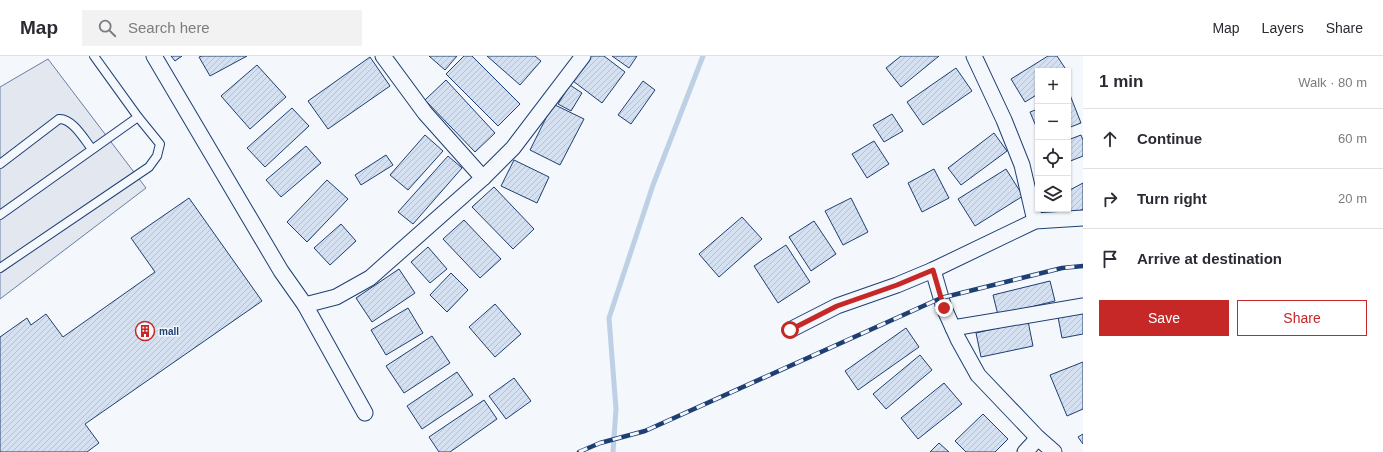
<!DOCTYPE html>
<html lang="en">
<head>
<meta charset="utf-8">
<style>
  :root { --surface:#fff; --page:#f2f2f3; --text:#2b2b33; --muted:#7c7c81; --line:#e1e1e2; --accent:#c62828 }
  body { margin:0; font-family:Helvetica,sans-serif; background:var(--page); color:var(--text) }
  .controls { position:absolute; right:12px; top:12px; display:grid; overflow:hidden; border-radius:0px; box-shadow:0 1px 3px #0004 }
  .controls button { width:36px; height:36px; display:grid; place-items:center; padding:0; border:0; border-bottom:1px solid var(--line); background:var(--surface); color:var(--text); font:20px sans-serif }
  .stop { position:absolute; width:12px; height:12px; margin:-9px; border:3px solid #c62828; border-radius:50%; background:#fff }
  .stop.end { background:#c62828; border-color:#fff; box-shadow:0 1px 4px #0008 }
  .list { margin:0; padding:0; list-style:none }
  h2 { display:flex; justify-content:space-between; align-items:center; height:52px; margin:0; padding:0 16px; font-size:17px }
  h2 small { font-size:13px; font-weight:400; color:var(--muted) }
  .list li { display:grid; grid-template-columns:26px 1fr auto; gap:12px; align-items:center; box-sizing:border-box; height:60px; padding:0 16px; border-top:1px solid var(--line) }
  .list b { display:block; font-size:15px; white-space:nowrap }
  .list em { font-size:13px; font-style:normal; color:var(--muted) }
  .actions { display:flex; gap:8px; padding:12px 16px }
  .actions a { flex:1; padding:9px 0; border:1px solid var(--accent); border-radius:0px; text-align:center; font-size:14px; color:var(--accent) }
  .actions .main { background:var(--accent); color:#fff }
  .icon { flex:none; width:22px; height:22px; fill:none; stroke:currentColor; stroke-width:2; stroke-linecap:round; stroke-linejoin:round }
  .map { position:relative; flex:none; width:1083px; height:396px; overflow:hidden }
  header { display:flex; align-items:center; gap:24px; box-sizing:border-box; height:56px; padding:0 20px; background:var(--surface); border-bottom:1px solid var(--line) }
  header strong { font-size:19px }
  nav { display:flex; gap:22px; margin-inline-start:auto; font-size:14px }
  .search { width:280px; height:36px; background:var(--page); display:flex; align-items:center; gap:10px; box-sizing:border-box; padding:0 14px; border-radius:0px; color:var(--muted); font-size:15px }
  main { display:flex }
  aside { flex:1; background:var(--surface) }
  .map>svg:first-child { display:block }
  .parking { fill:#e3e8f0; stroke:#687fa3 }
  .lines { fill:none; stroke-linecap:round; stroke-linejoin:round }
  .stream { stroke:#bed0e5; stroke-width:5 }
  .building { fill:url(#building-hatch); stroke:#1d3f73 }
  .service-casing { stroke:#1d3f73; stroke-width:10 }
  .minor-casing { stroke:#1d3f73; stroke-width:17 }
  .service { stroke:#f4f7fb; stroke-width:8 }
  .minor { stroke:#f4f7fb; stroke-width:15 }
  .rail-casing { stroke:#1d3f73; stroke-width:4.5 }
  .rail { stroke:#f4f7fb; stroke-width:3; stroke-dasharray:9; stroke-linecap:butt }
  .route { stroke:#c62828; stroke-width:5 }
  .labels { text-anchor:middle; stroke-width:3; stroke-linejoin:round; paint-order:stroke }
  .poi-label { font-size:10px; font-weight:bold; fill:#1d3f73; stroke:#f4f7fb; text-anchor:start }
</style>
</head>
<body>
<header>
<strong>Map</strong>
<div class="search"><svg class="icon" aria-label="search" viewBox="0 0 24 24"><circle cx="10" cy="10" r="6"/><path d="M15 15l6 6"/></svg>Search here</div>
<nav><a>Map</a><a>Layers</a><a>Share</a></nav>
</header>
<main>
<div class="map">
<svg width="1083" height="396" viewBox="0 0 1083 396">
  <defs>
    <pattern id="building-hatch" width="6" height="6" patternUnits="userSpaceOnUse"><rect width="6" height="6" fill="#d5e0f0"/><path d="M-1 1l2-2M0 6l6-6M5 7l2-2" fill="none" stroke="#b6c1d1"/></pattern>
  </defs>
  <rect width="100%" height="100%" fill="#f4f7fb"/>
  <!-- parking -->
  <polygon class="parking" points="48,3 146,132 0,243 0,31"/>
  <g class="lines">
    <!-- stream -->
    <polyline class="stream" points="613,396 616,353 609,262 653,129 703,0"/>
  </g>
  <!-- building -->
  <g class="building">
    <polygon points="171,0 182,0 175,5"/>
    <polygon points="202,0 247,0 210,20 199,1"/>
    <polygon points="429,0 457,0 445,14"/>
    <polygon points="464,0 472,0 520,48 498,70 446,18"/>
    <polygon points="487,0 535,0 541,5 520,29"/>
    <polygon points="591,0 604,0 625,16 602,47 573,25"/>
    <polygon points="612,0 637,0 629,12"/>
    <polygon points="901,0 939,0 901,31 886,12"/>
    <polygon points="1048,0 1057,0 1067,15 1038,15 1038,38 1025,46 1011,23"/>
    <polygon points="370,1 390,30 328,73 308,45"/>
    <polygon points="257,9 286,41 250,73 221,40"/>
    <polygon points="956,12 972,35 923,69 907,46"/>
    <polygon points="446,24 495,77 475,96 425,44"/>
    <polygon points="643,25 655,34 631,68 618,59"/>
    <polygon points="570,29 582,37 571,55 558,48"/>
    <polygon points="1070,39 1081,67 1068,72 1068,40"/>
    <polygon points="553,48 584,63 560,109 530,94"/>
    <polygon points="292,52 309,70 265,111 247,92"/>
    <polygon points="1038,53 1038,75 1030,56"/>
    <polygon points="892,58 903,75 884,86 873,69"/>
    <polygon points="994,77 1007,95 961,129 948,112"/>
    <polygon points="425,79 443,95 408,134 390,119"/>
    <polygon points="1081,79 1083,84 1083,100 1068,106 1068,84"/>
    <polygon points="874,85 889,108 867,122 852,98"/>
    <polygon points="306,90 321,107 281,141 266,124"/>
    <polygon points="386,99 393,109 361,129 355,119"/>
    <polygon points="448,100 462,112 413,168 398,156"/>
    <polygon points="514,104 549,121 537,147 501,130"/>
    <polygon points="934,113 949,142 922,156 908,127"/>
    <polygon points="1006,113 1023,140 975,170 958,143"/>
    <polygon points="327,124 348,143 307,186 287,166"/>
    <polygon points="1083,127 1083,153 1071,159 1068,152 1068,135"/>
    <polygon points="494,131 534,173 513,193 472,151"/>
    <polygon points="189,142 262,245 85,368 99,387 87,396 0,396 0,281 27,262 31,269 46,258 63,281 155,216 131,182"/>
    <polygon points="851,142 868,176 843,189 825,155"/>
    <polygon points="742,161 762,183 719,221 699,198"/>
    <polygon points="464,164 501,203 480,222 443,183"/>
    <polygon points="814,165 836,198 811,215 789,181"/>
    <polygon points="341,168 356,185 330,209 314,192"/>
    <polygon points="786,189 810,226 778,247 754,210"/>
    <polygon points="428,191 447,213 430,227 411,206"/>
    <polygon points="399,213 415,237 372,266 356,242"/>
    <polygon points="451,217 468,234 447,256 430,239"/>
    <polygon points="1050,225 1055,245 998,259 993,239"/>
    <polygon points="495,248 521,278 495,301 469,271"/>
    <polygon points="408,252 423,277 386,299 371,274"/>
    <polygon points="1083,256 1083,278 1062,282 1058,261"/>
    <polygon points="1028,265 1033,290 981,301 976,277"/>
    <polygon points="906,272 919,291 858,334 845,315"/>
    <polygon points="432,280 450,307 404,337 386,310"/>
    <polygon points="920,299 932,314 886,353 873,338"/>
    <polygon points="1083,306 1083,353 1067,360 1050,319"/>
    <polygon points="457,316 473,339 422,373 407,350"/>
    <polygon points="514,322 531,345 506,363 489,340"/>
    <polygon points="944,327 962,348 918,383 901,362"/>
    <polygon points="484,344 497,363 450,396 439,396 429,381"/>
    <polygon points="983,358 1008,383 995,396 966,396 955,385"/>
    <polygon points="1083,378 1083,388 1078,381"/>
    <polygon points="939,387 949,396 930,396"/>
  </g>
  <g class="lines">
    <!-- service casing -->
    <g class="service-casing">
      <g id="service">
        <path d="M 0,108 L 59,63 C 72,62 84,83 92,93"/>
        <polyline points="0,159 138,61"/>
        <polyline points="0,212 149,111 157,100 160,88 138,61 94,0"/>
      </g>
    </g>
    <!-- minor casing -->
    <g class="minor-casing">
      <g id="minor">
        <polyline points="154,0 281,215 305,249 365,357"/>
        <polyline points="383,0 425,57 483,122"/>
        <polyline points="974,0 1004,64 1022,109 1035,165"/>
        <polyline points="933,214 944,252 958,283 978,319 1038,382 1054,396"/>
        <polyline points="305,249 336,241 370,222 483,122 513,92 583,0"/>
        <polyline points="953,272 1083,250"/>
        <polyline points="790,274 837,250 897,229 933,214 1035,165 1083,162"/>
        <polyline points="1025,396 1038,382"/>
      </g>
    </g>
    <!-- service -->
    <use href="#service" class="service"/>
    <!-- minor -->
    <use href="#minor" class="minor"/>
    <!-- rail casing -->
    <g class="rail-casing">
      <polyline id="rail" points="579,396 600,387 645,375 941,242 1062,212 1083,210"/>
    </g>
    <!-- rail -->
    <use href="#rail" class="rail"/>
  </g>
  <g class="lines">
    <!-- route -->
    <polyline class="route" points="790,274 837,250 897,229 933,214 944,252"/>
  </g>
  <!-- icons -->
  <defs>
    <g id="building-ring" transform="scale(1)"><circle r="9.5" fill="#f4f7fb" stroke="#c62828" stroke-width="1.5"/><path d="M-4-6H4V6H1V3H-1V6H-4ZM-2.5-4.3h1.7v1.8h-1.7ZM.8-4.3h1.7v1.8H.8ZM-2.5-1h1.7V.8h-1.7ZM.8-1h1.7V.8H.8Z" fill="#c62828"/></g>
  </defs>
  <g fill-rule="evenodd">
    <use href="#building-ring" x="145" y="275"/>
  </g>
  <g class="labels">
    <!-- poi labels -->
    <g class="poi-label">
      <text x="159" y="279">mall</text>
    </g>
  </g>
</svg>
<div class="controls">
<button>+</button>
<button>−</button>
<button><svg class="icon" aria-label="locate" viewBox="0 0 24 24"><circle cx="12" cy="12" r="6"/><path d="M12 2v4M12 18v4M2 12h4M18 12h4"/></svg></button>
<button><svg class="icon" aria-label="layers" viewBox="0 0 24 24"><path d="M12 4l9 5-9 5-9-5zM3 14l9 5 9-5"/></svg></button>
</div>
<div class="stop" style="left:790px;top:274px"></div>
<div class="stop end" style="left:944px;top:252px"></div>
</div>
<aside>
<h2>1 min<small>Walk · 80 m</small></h2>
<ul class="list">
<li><svg class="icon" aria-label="ahead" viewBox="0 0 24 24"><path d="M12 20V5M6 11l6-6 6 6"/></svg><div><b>Continue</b></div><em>60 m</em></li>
<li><svg class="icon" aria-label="right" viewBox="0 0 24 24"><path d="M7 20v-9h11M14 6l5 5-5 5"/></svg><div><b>Turn right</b></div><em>20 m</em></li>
<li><svg class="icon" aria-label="arrive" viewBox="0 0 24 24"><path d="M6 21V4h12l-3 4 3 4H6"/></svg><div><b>Arrive at destination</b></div></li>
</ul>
<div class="actions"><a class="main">Save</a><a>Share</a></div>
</aside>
</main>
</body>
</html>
